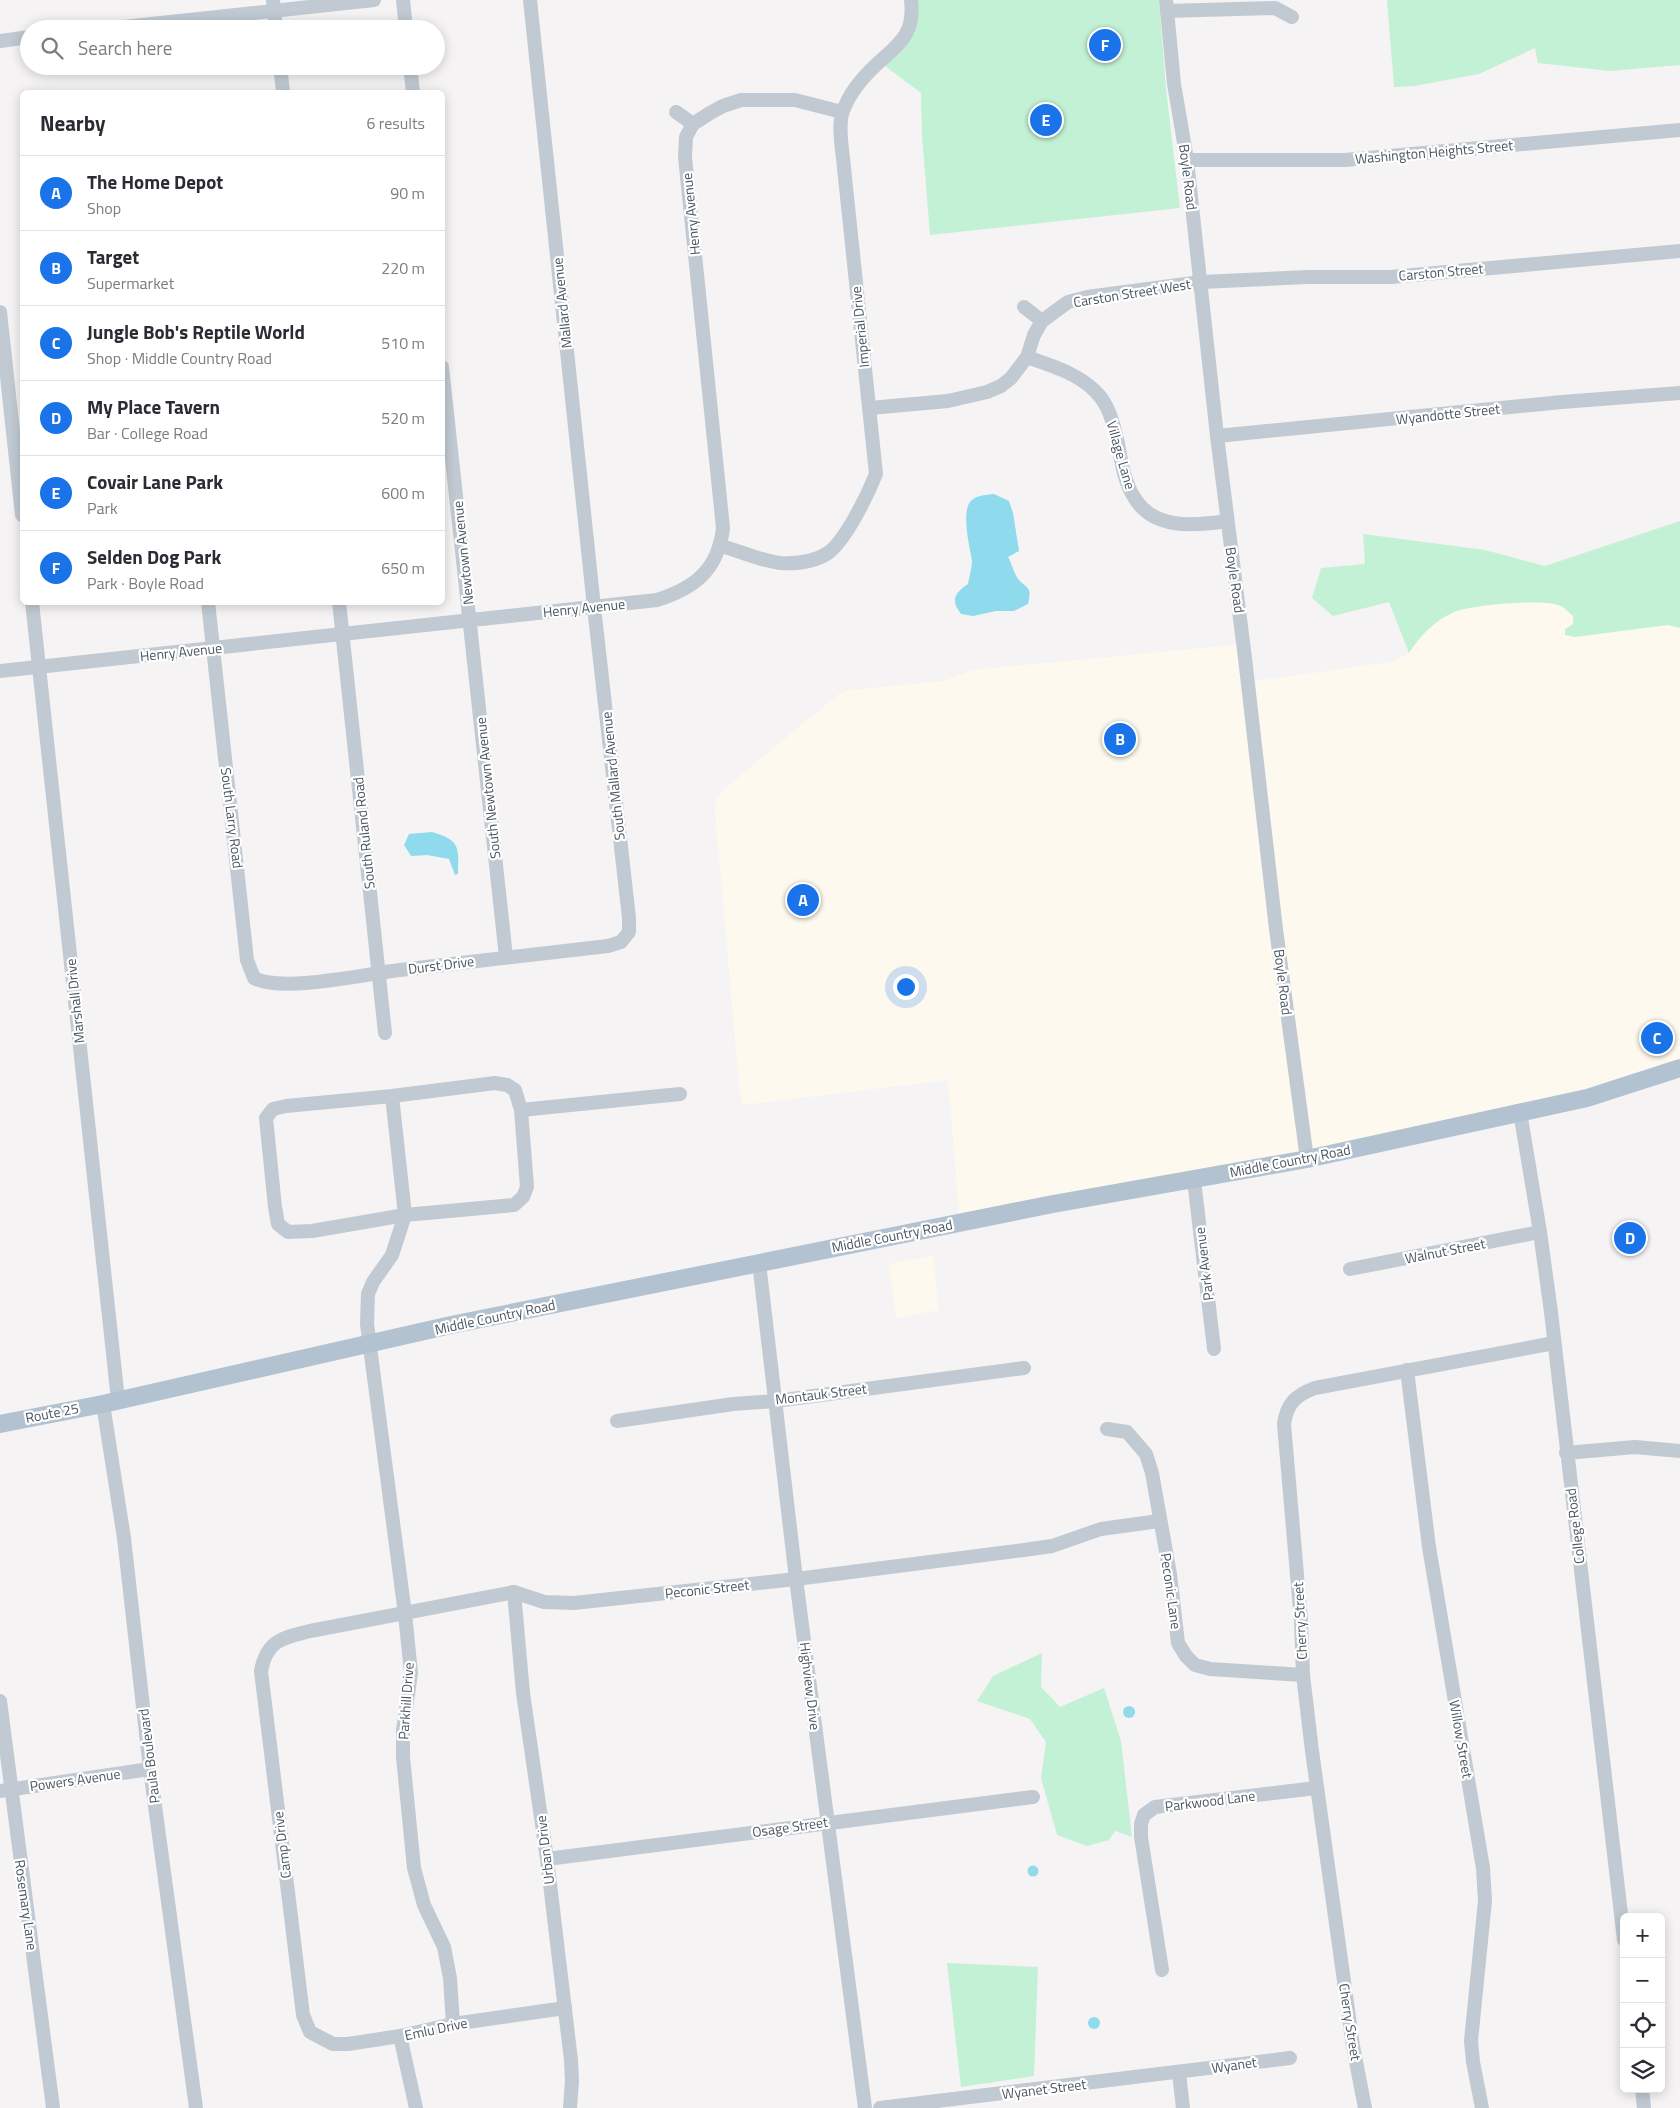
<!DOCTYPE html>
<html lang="en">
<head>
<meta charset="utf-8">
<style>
  :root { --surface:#fff; --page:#f7f7f7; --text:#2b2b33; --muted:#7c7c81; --line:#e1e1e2; --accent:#1a73e8 }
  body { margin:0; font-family:"Titillium Web",sans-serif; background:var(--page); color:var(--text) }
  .controls { position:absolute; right:15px; bottom:15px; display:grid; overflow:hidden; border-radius:8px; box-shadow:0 2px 12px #0003 }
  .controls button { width:45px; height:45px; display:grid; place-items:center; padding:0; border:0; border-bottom:1px solid var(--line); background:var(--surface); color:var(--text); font:25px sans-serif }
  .you { position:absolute; left:905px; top:986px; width:18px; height:18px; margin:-12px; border:4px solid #fff; border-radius:50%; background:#1a73e8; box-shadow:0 0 0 8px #1a73e833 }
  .badge { display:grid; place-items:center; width:32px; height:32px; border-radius:50%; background:var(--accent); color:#fff; font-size:16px; font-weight:700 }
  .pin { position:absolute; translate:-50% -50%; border:2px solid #fff; box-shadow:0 1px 5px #0006 }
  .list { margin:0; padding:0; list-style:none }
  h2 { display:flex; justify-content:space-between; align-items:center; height:65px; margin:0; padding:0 20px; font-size:21px }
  h2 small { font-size:16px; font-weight:400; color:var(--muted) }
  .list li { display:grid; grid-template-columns:32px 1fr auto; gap:15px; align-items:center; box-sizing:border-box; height:75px; padding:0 20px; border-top:1px solid var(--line) }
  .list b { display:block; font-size:19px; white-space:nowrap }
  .list p { margin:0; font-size:16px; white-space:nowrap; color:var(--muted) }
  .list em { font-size:16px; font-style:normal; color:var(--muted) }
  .icon { flex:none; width:28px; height:28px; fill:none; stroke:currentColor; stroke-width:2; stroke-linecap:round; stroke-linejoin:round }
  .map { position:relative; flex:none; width:1680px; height:2108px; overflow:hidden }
  .search { position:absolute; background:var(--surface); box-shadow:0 2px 12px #0003; left:20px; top:20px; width:425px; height:55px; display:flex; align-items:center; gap:12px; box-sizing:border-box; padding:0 18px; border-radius:28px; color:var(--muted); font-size:19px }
  .panel { position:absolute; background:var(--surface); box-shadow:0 2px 12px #0003; left:20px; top:90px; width:425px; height:515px; border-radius:8px }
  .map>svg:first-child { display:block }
  .commercial { fill:#fdf9ef }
  .green { fill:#c3f1d5 }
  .water { fill:#90daee }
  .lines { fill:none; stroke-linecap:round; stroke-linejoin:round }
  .minor { stroke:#c1cad2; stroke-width:14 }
  .major { stroke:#b3c2d1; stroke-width:18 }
  .labels { text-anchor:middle; stroke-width:4.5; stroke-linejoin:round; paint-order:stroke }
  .street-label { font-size:14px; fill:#4a5661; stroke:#fff }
</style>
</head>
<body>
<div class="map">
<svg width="1680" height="2108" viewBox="0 0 1680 2108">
  <rect width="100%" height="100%" fill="#f5f3f3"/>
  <!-- commercial -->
  <g class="commercial">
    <polygon points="1680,521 1680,1068 1587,1098 960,1223 948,1080 743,1105 739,1085 715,811 716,799 724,789 840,693 849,690 944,681 972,670 1243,644 1248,682 1390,662 1409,653 1401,586 1545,566"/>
    <polygon points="933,1256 939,1310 896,1318 889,1264"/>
  </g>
  <!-- green -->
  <g class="green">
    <polygon points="914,0 1159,0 1166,89 1180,208 930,235 922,136 921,93 885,66 904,48 917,22"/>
    <polygon points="1387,0 1680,0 1680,65 1610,71 1538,63 1535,48 1479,74 1414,86 1394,87"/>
    <path d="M 1680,521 L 1680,628 L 1668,625 L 1575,637 L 1565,635 L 1565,629 L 1573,624 L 1573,616 C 1569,613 1565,608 1561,606 C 1545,598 1471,605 1454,612 C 1434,621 1420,636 1409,653 L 1389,602 L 1333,616 L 1312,598 L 1321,568 L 1365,564 L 1363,534 L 1485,550 L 1545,566 Z"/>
    <polygon points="1042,1653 1041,1687 1060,1707 1104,1688 1121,1741 1132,1837 1115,1831 1109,1840 1087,1846 1057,1835 1041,1778 1046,1742 1030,1719 977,1701 993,1676"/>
    <polygon points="947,1963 1038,1967 1034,2076 961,2087"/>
  </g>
  <!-- water -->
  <g class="water">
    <path d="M 994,494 L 1009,501 L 1013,513 L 1019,551 L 1008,557 C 1012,564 1014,574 1019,580 C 1028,590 1032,586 1028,604 L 1014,611 L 996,611 L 973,616 L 961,614 C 950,600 955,593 968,584 C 969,577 972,568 972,561 C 970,548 960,509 972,500 C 978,495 986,495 994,494 Z"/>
    <path d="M 432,832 C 460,840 459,847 458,874 L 455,875 L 449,859 L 427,855 L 411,856 L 404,845 L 409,834 Z"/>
    <circle cx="1129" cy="1712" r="6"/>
    <circle cx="1033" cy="1871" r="5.5"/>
    <circle cx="1094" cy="2023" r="6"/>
  </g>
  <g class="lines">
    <!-- minor -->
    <g class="minor">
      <polyline points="273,0 276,29"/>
      <polyline points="403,0 406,29"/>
      <polyline points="1166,0 1174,84 1187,160 1217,436 1245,658 1276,929 1307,1159"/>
      <polyline points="1167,11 1275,8 1292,17"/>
      <polyline points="105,29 374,0"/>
      <polyline points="0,41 29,37"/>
      <polyline points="280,66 283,92"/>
      <polyline points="410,66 413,92"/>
      <polyline points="676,112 693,124"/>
      <polyline points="1187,160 1345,160 1680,130"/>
      <polyline points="1024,307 1042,321"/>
      <polyline points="0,312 22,515"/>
      <path d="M 1027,357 C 1050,365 1077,373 1095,391 C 1108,403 1113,422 1117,439 C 1121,458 1123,480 1134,497 C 1153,530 1194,526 1227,521"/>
      <polyline points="442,367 506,957"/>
      <polyline points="870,408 948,401 987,392 1001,386 1011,378 1027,357 1034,335 1042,321 1068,302 1087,297 1201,282 1307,277 1391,277 1680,251"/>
      <polyline points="1217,436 1562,402 1680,393"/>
      <path d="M 721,546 C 740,551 761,561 780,563 C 797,564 814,562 828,553 C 846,540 868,494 876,474 L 844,168 C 843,153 837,125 843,111 C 849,94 864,76 877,64 C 900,43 915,34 911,0"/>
      <polyline points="32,602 118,1400"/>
      <path d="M 208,602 L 247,960 L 254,978 C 283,993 365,974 400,970 C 470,962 539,954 608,946 L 621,942 L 629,932 L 629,918 L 594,607 L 530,0"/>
      <polyline points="339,602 385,1033"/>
      <path d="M 0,671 L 657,600 C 695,588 718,570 723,528 L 690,206 L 685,157 L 686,137 L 693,124 L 710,113 L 723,106 L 741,100 L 795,100 L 842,112"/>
      <polyline points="392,1096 286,1106 273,1109 266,1118 275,1207 278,1224 288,1232 312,1231 405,1215 514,1205 523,1197 527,1187 521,1110 515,1090 507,1085 495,1083 392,1096 405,1215 392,1255 373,1282 368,1294 367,1324 405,1614 411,1673 403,1730 403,1757 414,1868 424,1905 444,1947 450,1978 453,2024"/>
      <polyline points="521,1110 680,1094"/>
      <polyline points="1520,1112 1540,1232 1551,1312 1624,1940"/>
      <polyline points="1194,1180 1214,1349"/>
      <polyline points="759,1263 796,1579 865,2108"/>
      <polyline points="1350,1269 1540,1232"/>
      <polyline points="1407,1370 1429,1547 1483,1868 1485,1901 1471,2041 1473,2062 1482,2108"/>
      <polyline points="103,1404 124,1538 150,1769 196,2108"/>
      <polyline points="617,1421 733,1404 776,1401 1024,1368"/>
      <polyline points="1107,1429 1127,1432 1146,1454 1152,1473 1170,1574 1178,1643 1186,1656 1195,1665 1210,1669 1303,1675"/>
      <polyline points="1566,1453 1635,1447 1680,1451"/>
      <polyline points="514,1592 523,1693 547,1859 571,2060 572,2081 570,2108"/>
      <polyline points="0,1701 53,2108"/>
      <polyline points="0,1791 150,1769"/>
      <polyline points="547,1859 1033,1797"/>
      <polyline points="1162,1970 1141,1837 1141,1824 1144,1815 1155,1807 1316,1788"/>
      <path d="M 565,2008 L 453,2024 L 400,2036 L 348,2044 L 333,2044 L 310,2032 L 303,2015 L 261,1671 C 267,1640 282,1638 310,1631 L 514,1592 L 544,1602 L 574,1603 L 796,1579 L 1024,1550 L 1052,1546 L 1101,1529 L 1159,1521"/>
      <polyline points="400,2036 416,2108"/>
      <polyline points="1179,2073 1183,2108"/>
      <polyline points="1642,2089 1644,2108"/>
      <polyline points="880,2108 1290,2058"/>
      <path d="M 1365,2108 L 1353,2046 L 1312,1751 L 1303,1675 L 1301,1621 L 1284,1424 C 1287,1403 1296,1395 1315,1388 L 1554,1343"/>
    </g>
    <!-- major -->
    <polyline class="major" points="0,1424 103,1404 451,1325 1053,1204 1307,1159 1587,1098 1680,1068"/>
  </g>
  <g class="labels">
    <!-- street labels -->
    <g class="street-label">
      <text transform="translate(1434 152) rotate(-5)" y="5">Washington Heights Street</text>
      <text transform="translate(1188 177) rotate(83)" y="5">Boyle Road</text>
      <text transform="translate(691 214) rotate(-96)" y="5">Henry Avenue</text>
      <text transform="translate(1441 272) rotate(-5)" y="5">Carston Street</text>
      <text transform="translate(1132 293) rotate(-9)" y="5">Carston Street West</text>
      <text transform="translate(562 303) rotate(-96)" y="5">Mallard Avenue</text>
      <text transform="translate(860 327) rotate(-96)" y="5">Imperial Drive</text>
      <text transform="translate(1448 414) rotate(-6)" y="5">Wyandotte Street</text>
      <text transform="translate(1121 455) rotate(74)" y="5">Village Lane</text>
      <text transform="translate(463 553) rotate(-96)" y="5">Newtown Avenue</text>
      <text transform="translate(1235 580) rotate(82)" y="5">Boyle Road</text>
      <text transform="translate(584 608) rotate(-6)" y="5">Henry Avenue</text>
      <text transform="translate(181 652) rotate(-6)" y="5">Henry Avenue</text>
      <text transform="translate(613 776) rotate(-96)" y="5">South Mallard Avenue</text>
      <text transform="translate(488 788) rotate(-96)" y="5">South Newtown Avenue</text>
      <text transform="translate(232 818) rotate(83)" y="5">South Larry Road</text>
      <text transform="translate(364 833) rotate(-96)" y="5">South Ruland Road</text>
      <text transform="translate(441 965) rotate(-7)" y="5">Durst Drive</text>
      <text transform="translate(1283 982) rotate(83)" y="5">Boyle Road</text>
      <text transform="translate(75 1001) rotate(-96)" y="5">Marshall Drive</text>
      <text transform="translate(1290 1161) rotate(-11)" y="5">Middle Country Road</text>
      <text transform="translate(892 1236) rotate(-11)" y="5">Middle Country Road</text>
      <text transform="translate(1445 1251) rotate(-11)" y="5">Walnut Street</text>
      <text transform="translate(1204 1264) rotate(-97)" y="5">Park Avenue</text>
      <text transform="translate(495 1317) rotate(-12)" y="5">Middle Country Road</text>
      <text transform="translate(821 1394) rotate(-7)" y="5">Montauk Street</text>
      <text transform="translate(52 1413) rotate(-11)" y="5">Route 25</text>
      <text transform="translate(1575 1526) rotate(-97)" y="5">College Road</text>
      <text transform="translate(707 1589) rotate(-6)" y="5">Peconic Street</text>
      <text transform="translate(1171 1591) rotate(82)" y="5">Peconic Lane</text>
      <text transform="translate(1300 1621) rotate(-93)" y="5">Cherry Street</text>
      <text transform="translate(810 1686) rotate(83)" y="5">Highview Drive</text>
      <text transform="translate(406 1701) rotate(-86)" y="5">Parkhill Drive</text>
      <text transform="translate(1461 1739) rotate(80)" y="5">Willow Street</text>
      <text transform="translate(149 1756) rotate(-97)" y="5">Paula Boulevard</text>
      <text transform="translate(75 1780) rotate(-8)" y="5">Powers Avenue</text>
      <text transform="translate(1210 1801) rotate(-7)" y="5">Parkwood Lane</text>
      <text transform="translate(790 1827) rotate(-8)" y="5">Osage Street</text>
      <text transform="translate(282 1845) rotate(-97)" y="5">Camp Drive</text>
      <text transform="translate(545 1850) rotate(-97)" y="5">Urban Drive</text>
      <text transform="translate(26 1905) rotate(82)" y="5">Rosemary Lane</text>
      <text transform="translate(1350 2022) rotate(81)" y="5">Cherry Street</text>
      <text transform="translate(436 2029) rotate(-12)" y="5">Emlu Drive</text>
      <text transform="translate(1234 2065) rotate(-8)" y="5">Wyanet</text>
      <text transform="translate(1044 2089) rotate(-7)" y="5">Wyanet Street</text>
    </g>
  </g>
</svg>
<div class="controls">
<button>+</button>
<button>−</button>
<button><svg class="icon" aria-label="locate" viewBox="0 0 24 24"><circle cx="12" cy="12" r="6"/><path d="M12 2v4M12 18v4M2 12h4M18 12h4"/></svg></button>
<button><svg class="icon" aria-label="layers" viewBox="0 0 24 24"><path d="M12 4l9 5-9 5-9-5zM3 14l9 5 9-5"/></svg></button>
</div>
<div class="you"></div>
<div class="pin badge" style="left:803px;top:900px">A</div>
<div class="pin badge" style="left:1120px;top:739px">B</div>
<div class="pin badge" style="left:1657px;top:1038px">C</div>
<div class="pin badge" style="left:1630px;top:1238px">D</div>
<div class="pin badge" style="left:1046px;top:120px">E</div>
<div class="pin badge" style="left:1105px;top:45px">F</div>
<div class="search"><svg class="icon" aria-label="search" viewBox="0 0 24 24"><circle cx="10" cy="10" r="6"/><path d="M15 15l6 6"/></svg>Search here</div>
<section class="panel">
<h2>Nearby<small>6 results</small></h2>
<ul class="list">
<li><span class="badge">A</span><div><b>The Home Depot</b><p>Shop</p></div><em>90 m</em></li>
<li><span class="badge">B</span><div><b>Target</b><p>Supermarket</p></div><em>220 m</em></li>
<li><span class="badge">C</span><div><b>Jungle Bob's Reptile World</b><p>Shop · Middle Country Road</p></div><em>510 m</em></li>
<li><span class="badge">D</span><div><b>My Place Tavern</b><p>Bar · College Road</p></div><em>520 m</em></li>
<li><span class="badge">E</span><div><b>Covair Lane Park</b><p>Park</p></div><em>600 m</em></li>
<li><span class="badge">F</span><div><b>Selden Dog Park</b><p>Park · Boyle Road</p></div><em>650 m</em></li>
</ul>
</section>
</div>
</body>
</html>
